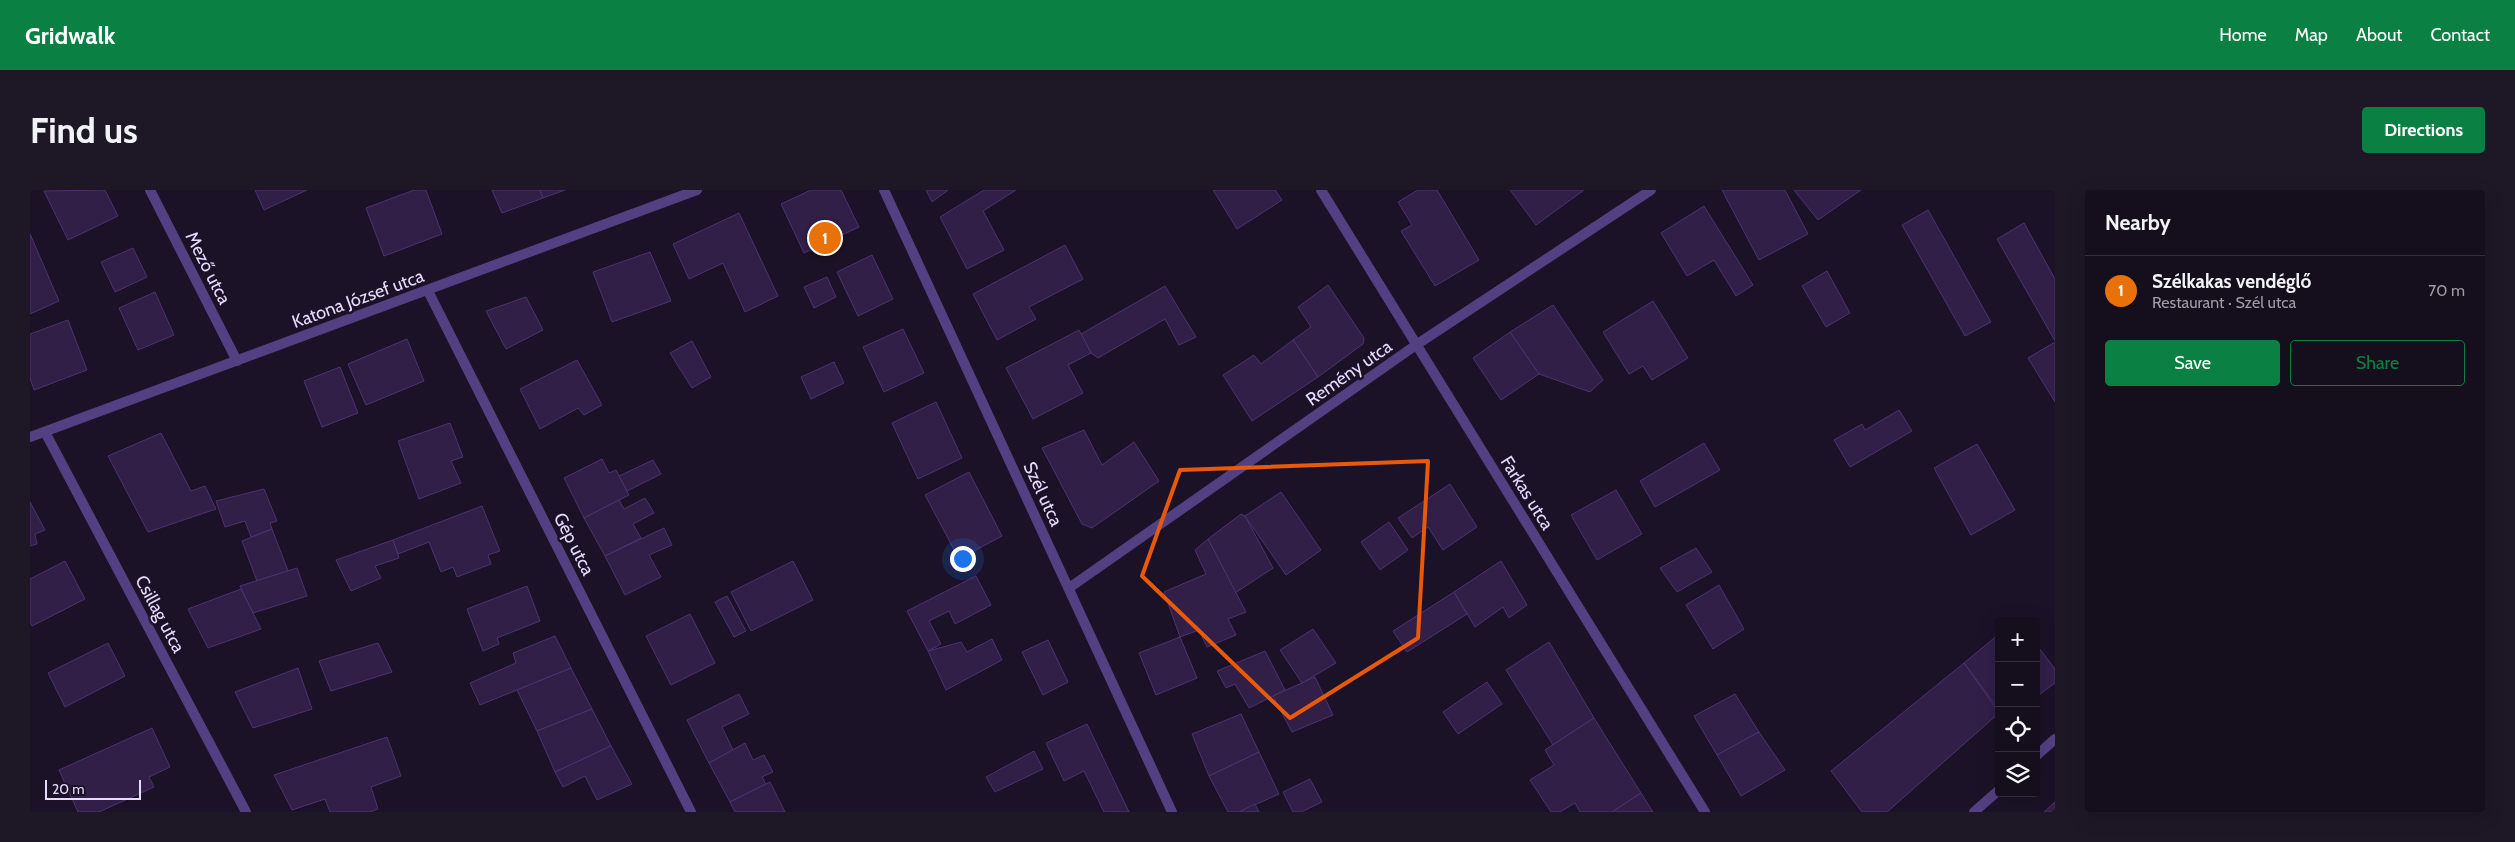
<!DOCTYPE html>
<html lang="en">
<head>
<meta charset="utf-8">
<style>
  :root { --surface:#140e1d; --page:#1d1726; --text:#f1f3f6; --muted:#9d9ca4; --line:#332e3b; --accent:#0b8043 }
  body { margin:0; font-family:Cabin,sans-serif; background:var(--page); color:var(--text) }
  .controls { position:absolute; right:15px; bottom:15px; display:grid; overflow:hidden; border-radius:5px; box-shadow:0 5px 20px #0002 }
  .controls button { width:45px; height:45px; display:grid; place-items:center; padding:0; border:0; border-bottom:1px solid var(--line); background:var(--surface); color:var(--text); font:25px sans-serif }
  .scale { position:absolute; left:15px; bottom:12px; width:96px; box-sizing:border-box; padding-left:5px; border:2px solid #e6dafd; border-top:0; font-size:14px; line-height:18px; white-space:nowrap; color:#e6dafd; -webkit-text-stroke:4px #1b1227; paint-order:stroke }
  .you { position:absolute; left:932px; top:368px; width:18px; height:18px; margin:-12px; border:4px solid #fff; border-radius:50%; background:#1a73e8; box-shadow:0 0 0 8px #1a73e833 }
  .badge { display:grid; place-items:center; width:32px; height:32px; border-radius:50%; background:var(--accent); color:#fff; font-size:16px; font-weight:700 }
  .pin { position:absolute; translate:-50% -50%; border:2px solid #fff; box-shadow:0 1px 5px #0006 }
  .list { margin:0; padding:0; list-style:none }
  h2 { display:flex; justify-content:space-between; align-items:center; height:65px; margin:0; padding:0 20px; font-size:21px }
  h2 small { font-size:16px; font-weight:400; color:var(--muted) }
  .list li { display:grid; grid-template-columns:32px 1fr auto; gap:15px; align-items:center; box-sizing:border-box; height:70px; padding:0 20px; border-top:1px solid var(--line) }
  .list b { display:block; font-size:19px; white-space:nowrap }
  .list p { margin:0; font-size:16px; white-space:nowrap; color:var(--muted) }
  .list em { font-size:16px; font-style:normal; color:var(--muted) }
  .actions { display:flex; gap:10px; padding:15px 20px }
  .actions a { flex:1; padding:11px 0; border:1px solid var(--accent); border-radius:5px; text-align:center; font-size:18px; color:var(--accent) }
  .actions .main { background:var(--accent); color:#fff }
  .icon { flex:none; width:28px; height:28px; fill:none; stroke:currentColor; stroke-width:2; stroke-linecap:round; stroke-linejoin:round }
  .map { position:relative; flex:none; width:2025px; height:622px; overflow:hidden; border-radius:5px }
  header { display:flex; align-items:center; gap:30px; box-sizing:border-box; height:70px; padding:0 25px; background:var(--accent); color:#fff }
  header strong { font-size:24px }
  nav { display:flex; gap:28px; margin-inline-start:auto; font-size:18px }
  .intro { display:flex; align-items:center; justify-content:space-between; box-sizing:border-box; height:120px; padding:0 30px }
  h1 { margin:0; font-size:35px }
  .button { padding:12px 22px; border-radius:5px; background:var(--accent); color:#fff; font-size:18px; font-weight:700 }
  main { display:flex; gap:30px; padding:0 30px }
  aside { flex:1; background:var(--surface); border-radius:5px; box-shadow:0 5px 20px #0002 }
  .map>svg:first-child { display:block }
  .building { fill:#311f47; stroke:#4e3272 }
  .lines { fill:none; stroke-linecap:round; stroke-linejoin:round }
  .minor { stroke:#524083; stroke-width:10 }
  .tertiary { stroke:#524083; stroke-width:10 }
  .marked { fill:none; stroke:#e8590c; stroke-width:4; stroke-linejoin:round }
  .labels { text-anchor:middle; stroke-width:5; stroke-linejoin:round; paint-order:stroke }
  .street-label { font-size:18px; fill:#e6dafd; stroke:#1b1227 }
</style>
</head>
<body>
<header>
<strong>Gridwalk</strong>
<nav><a>Home</a><a>Map</a><a>About</a><a>Contact</a></nav>
</header>
<div class="intro"><h1>Find us</h1><a class="button">Directions</a></div>
<main>
<div class="map">
<svg width="2025" height="622" viewBox="0 0 2025 622">
  <rect width="100%" height="100%" fill="#1b1227"/>
  <!-- building -->
  <g class="building">
    <polygon points="75,0 88,26 38,50 14,1"/>
    <polygon points="225,0 277,0 234,20"/>
    <polygon points="384,0 396,0 412,44 354,66 336,18"/>
    <polygon points="462,0 510,0 513,8 472,23"/>
    <polygon points="510,0 535,0 513,8"/>
    <polygon points="781,0 811,0 829,37 774,63 751,14"/>
    <polygon points="896,0 918,0 902,12"/>
    <polygon points="954,0 986,0 953,21 974,60 937,79 910,27"/>
    <polygon points="1183,0 1245,0 1252,10 1207,39"/>
    <polygon points="1388,0 1407,0 1449,70 1405,96 1371,41 1382,35 1368,12"/>
    <polygon points="1480,0 1554,0 1506,35"/>
    <polygon points="1692,0 1755,0 1778,44 1729,70"/>
    <polygon points="1764,0 1831,0 1788,30"/>
    <polygon points="1674,16 1723,95 1706,106 1684,70 1657,86 1631,43"/>
    <polygon points="1898,20 1961,132 1935,146 1872,35"/>
    <polygon points="709,23 748,106 715,122 693,73 659,89 643,54"/>
    <polygon points="1994,33 2025,89 2025,151 1967,49"/>
    <polygon points="0,44 29,111 0,124"/>
    <polygon points="1035,55 1053,89 999,117 1006,129 967,150 943,104"/>
    <polygon points="103,58 117,87 85,102 71,72"/>
    <polygon points="620,62 641,111 582,132 563,82"/>
    <polygon points="842,65 863,109 828,126 807,82"/>
    <polygon points="1797,81 1820,123 1796,137 1772,96"/>
    <polygon points="797,87 806,107 784,118 774,97"/>
    <polygon points="1298,95 1334,148 1333,154 1288,187 1263,150 1281,137 1268,117"/>
    <polygon points="1135,96 1166,147 1149,155 1135,129 1068,168 1061,163 1051,144"/>
    <polygon points="125,102 144,145 108,160 89,118"/>
    <polygon points="496,107 513,140 476,159 456,121"/>
    <polygon points="1623,111 1658,168 1622,190 1613,176 1599,184 1573,142"/>
    <polygon points="1523,115 1573,190 1560,202 1509,184 1480,142"/>
    <polygon points="38,130 57,180 4,200 0,188 0,144"/>
    <polygon points="873,139 894,183 854,202 833,157"/>
    <polygon points="1049,140 1061,163 1038,175 1053,203 1003,229 976,178"/>
    <polygon points="1480,142 1509,184 1471,210 1443,168"/>
    <polygon points="377,149 394,191 336,215 318,174"/>
    <polygon points="1263,150 1288,187 1222,231 1193,185 1224,165 1231,174"/>
    <polygon points="662,151 681,187 662,198 640,163"/>
    <polygon points="2025,152 2025,212 1998,168"/>
    <polygon points="547,170 572,215 554,225 548,218 510,239 490,199"/>
    <polygon points="804,172 814,193 781,209 771,187"/>
    <polygon points="310,177 328,223 292,237 274,191"/>
    <polygon points="906,212 932,268 888,289 862,233"/>
    <polygon points="1869,220 1882,241 1820,277 1804,250 1832,234 1835,240"/>
    <polygon points="420,233 433,267 421,271 431,293 389,309 368,251"/>
    <polygon points="1054,240 1072,275 1104,252 1129,291 1062,338 1052,334 1012,258"/>
    <polygon points="131,243 161,301 175,296 186,319 118,342 78,266"/>
    <polygon points="1674,253 1690,280 1625,317 1610,291"/>
    <polygon points="1947,254 1985,320 1941,345 1904,278"/>
    <polygon points="572,269 579,283 586,280 599,305 554,328 534,288"/>
    <polygon points="623,270 631,284 597,301 589,286"/>
    <polygon points="939,282 972,346 929,369 895,305"/>
    <polygon points="1420,294 1447,337 1413,360 1398,337 1382,348 1368,328"/>
    <polygon points="234,299 247,331 240,333 242,339 221,347 215,331 195,337 186,311"/>
    <polygon points="1586,300 1612,344 1567,370 1541,325"/>
    <polygon points="1251,302 1291,360 1256,385 1215,326"/>
    <polygon points="615,308 624,323 603,334 611,348 575,366 554,328 589,310 594,319"/>
    <polygon points="0,312 15,340 5,344 7,354 0,356"/>
    <polygon points="452,316 470,361 458,365 461,374 427,387 423,377 411,382 399,352 368,364 363,350"/>
    <polygon points="1211,324 1215,326 1243,378 1205,403 1178,349"/>
    <polygon points="1359,332 1378,360 1350,380 1331,352"/>
    <polygon points="634,338 642,355 619,365 631,387 595,405 575,366"/>
    <polygon points="242,339 258,381 227,391 212,351"/>
    <polygon points="1178,349 1216,422 1198,429 1206,445 1177,457 1169,440 1150,447 1134,402 1176,384 1165,360"/>
    <polygon points="363,350 369,368 345,376 351,388 321,401 306,370"/>
    <polygon points="1666,358 1682,382 1647,402 1630,378"/>
    <polygon points="35,371 55,409 2,436 0,432 0,389"/>
    <polygon points="763,371 783,410 721,441 701,402"/>
    <polygon points="1471,371 1497,415 1479,428 1473,417 1445,437 1424,402"/>
    <polygon points="267,378 277,406 223,423 210,396"/>
    <polygon points="946,386 961,415 925,434 919,421 899,431 911,454 898,461 877,421"/>
    <polygon points="1689,395 1714,439 1683,459 1656,415"/>
    <polygon points="497,396 510,431 467,448 469,454 453,461 437,419"/>
    <polygon points="211,399 231,439 178,458 158,419"/>
    <polygon points="1424,402 1437,424 1377,462 1363,441"/>
    <polygon points="697,406 716,441 704,447 685,412"/>
    <polygon points="660,424 685,473 641,495 616,446"/>
    <polygon points="1283,439 1306,473 1272,493 1250,460"/>
    <polygon points="1969,444 1969,520 1934,473"/>
    <polygon points="525,446 541,478 450,515 440,493 486,473 483,463"/>
    <polygon points="1150,447 1167,488 1126,505 1109,463"/>
    <polygon points="962,449 972,470 916,500 898,461 931,452 937,462"/>
    <polygon points="1018,450 1038,492 1013,505 992,462"/>
    <polygon points="1519,452 1564,528 1523,555 1476,480"/>
    <polygon points="78,453 95,486 35,517 18,483"/>
    <polygon points="348,453 362,482 301,501 289,471"/>
    <polygon points="2006,454 2025,479 2025,493 2006,507"/>
    <polygon points="1235,461 1255,500 1219,518 1205,494 1196,498 1187,481"/>
    <polygon points="1934,473 1969,523 1857,622 1832,622 1801,581"/>
    <polygon points="268,478 282,519 223,538 205,502"/>
    <polygon points="541,478 562,519 507,541 487,500"/>
    <polygon points="1285,487 1303,525 1262,542 1243,506"/>
    <polygon points="1457,492 1472,514 1428,544 1413,522"/>
    <polygon points="709,504 719,524 692,537 703,560 679,573 657,530"/>
    <polygon points="1705,504 1729,542 1687,565 1664,526"/>
    <polygon points="562,519 581,556 525,582 507,541"/>
    <polygon points="1211,524 1229,562 1179,586 1162,544"/>
    <polygon points="1564,528 1611,603 1582,622 1550,622 1545,613 1530,622 1521,622 1500,590 1524,575 1515,560"/>
    <polygon points="1057,534 1099,622 1074,622 1054,581 1034,591 1016,553"/>
    <polygon points="122,538 140,577 119,587 124,597 69,622 48,622 29,580"/>
    <polygon points="1729,542 1755,580 1711,606 1687,565"/>
    <polygon points="357,547 371,586 341,597 348,619 340,622 300,622 295,609 262,620 244,585"/>
    <polygon points="715,553 723,570 734,565 743,582 732,587 736,594 700,612 679,573"/>
    <polygon points="581,556 602,594 567,610 555,586 533,597 525,582"/>
    <polygon points="1004,561 1013,579 965,602 956,587"/>
    <polygon points="1229,562 1249,604 1209,622 1198,622 1179,586"/>
    <polygon points="1280,589 1292,612 1271,622 1263,622 1253,602"/>
    <polygon points="740,592 755,622 705,622 700,612"/>
    <polygon points="1611,603 1623,622 1582,622"/>
    <polygon points="2025,612 2025,622 2014,622"/>
    <polygon points="1225,614 1229,622 1209,622"/>
  </g>
  <g class="lines">
    <!-- minor -->
    <g class="minor">
      <polyline points="120,0 207,171"/>
      <polyline points="854,0 1142,622"/>
      <polyline points="1291,0 1675,622"/>
      <polyline points="398,101 661,622"/>
      <polyline points="15,242 216,622"/>
      <polyline points="1039,398 1386,155 1621,0"/>
      <polyline points="2006,566 2025,549"/>
      <polyline points="1944,622 1969,600"/>
    </g>
    <!-- tertiary -->
    <polyline class="tertiary" points="0,247 667,0"/>
  </g>
  <!-- marked area -->
  <path class="marked" d="M 1398,271 L 1388,448 L 1260,528 L 1112,386 L 1150,280 Z"/>
  <g class="labels">
    <!-- street labels -->
    <g class="street-label">
      <text transform="translate(178 78) rotate(63)" y="6">Mező utca</text>
      <text transform="translate(328 109) rotate(-20)" y="6">Katona József utca</text>
      <text transform="translate(1319 183) rotate(-35)" y="6">Remény utca</text>
      <text transform="translate(1497 303) rotate(58)" y="6">Farkas utca</text>
      <text transform="translate(1013 304) rotate(65)" y="6">Szél utca</text>
      <text transform="translate(544 354) rotate(63)" y="6">Gép utca</text>
      <text transform="translate(130 424) rotate(62)" y="6">Csillag utca</text>
    </g>
  </g>
</svg>
<div class="controls">
<button>+</button>
<button>−</button>
<button><svg class="icon" aria-label="locate" viewBox="0 0 24 24"><circle cx="12" cy="12" r="6"/><path d="M12 2v4M12 18v4M2 12h4M18 12h4"/></svg></button>
<button><svg class="icon" aria-label="layers" viewBox="0 0 24 24"><path d="M12 4l9 5-9 5-9-5zM3 14l9 5 9-5"/></svg></button>
</div>
<div class="scale">20 m</div>
<div class="you"></div>
<div class="pin badge" style="left:795px;top:48px;background:#e8710a">1</div>
</div>
<aside>
<h2>Nearby<small></small></h2>
<ul class="list">
<li><span class="badge" style="background:#e8710a">1</span><div><b>Szélkakas vendéglő</b><p>Restaurant · Szél utca</p></div><em>70 m</em></li>
</ul>
<div class="actions"><a class="main">Save</a><a>Share</a></div>
</aside>
</main>
</body>
</html>
